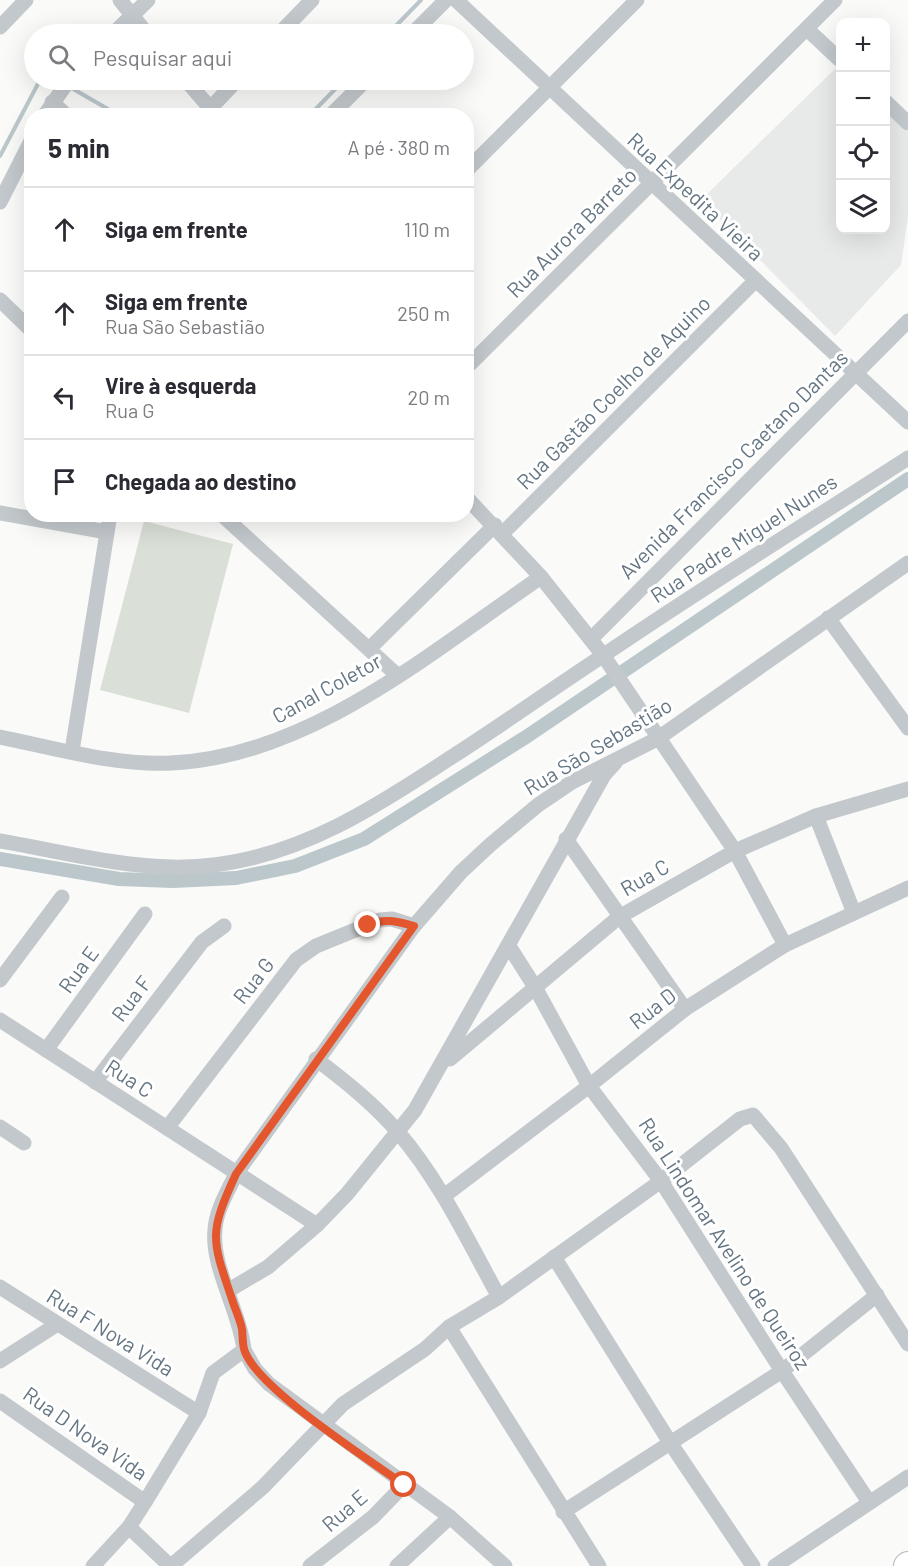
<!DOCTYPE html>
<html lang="pt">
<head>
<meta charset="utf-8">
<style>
  :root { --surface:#fff; --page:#f7f7f7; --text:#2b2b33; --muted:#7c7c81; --line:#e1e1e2 }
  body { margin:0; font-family:Barlow,sans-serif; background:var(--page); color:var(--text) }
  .controls { position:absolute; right:18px; top:18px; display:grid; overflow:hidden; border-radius:12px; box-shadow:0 6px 24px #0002 }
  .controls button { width:54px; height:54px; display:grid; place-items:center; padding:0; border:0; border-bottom:2px solid var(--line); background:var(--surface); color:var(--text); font:30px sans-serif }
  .stop { position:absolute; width:18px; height:18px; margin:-14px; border:4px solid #e4572e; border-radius:50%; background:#fff }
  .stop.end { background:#e4572e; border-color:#fff; box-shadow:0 2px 6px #0008 }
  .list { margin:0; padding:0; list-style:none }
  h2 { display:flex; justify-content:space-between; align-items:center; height:78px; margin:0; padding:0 24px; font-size:26px }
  h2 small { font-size:20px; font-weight:400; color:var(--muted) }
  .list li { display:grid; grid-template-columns:39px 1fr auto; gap:18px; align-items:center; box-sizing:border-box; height:84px; padding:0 24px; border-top:2px solid var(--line) }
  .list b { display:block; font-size:22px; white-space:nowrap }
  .list p { margin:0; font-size:20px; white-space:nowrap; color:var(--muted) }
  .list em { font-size:20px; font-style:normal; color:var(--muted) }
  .icon { flex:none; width:33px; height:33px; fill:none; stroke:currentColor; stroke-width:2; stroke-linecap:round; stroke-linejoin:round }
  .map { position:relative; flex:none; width:908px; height:1566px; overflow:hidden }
  .search { position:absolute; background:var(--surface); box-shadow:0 6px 24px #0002; left:24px; top:24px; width:450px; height:66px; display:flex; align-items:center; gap:15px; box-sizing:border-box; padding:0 21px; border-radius:33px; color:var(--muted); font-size:22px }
  .panel { position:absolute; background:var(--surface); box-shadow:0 6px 24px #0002; left:24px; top:108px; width:450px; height:414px; border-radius:24px }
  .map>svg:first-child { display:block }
  .built { fill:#e8e9e9 }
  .green { fill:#dadfd7 }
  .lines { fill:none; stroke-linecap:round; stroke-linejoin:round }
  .stream { stroke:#bbc7cb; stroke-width:4 }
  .canal { stroke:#bbc7cb; stroke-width:14 }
  .trunk-casing { stroke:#b4b9bd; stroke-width:28 }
  .minor { stroke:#c3c8cc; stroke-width:15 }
  .trunk { stroke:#fff; stroke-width:26 }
  .route { stroke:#e4572e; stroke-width:8 }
  .labels { text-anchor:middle; stroke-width:6; stroke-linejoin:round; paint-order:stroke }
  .street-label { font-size:21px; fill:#657683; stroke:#fff }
</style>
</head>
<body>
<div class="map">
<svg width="908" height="1566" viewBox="0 0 908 1566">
  <rect width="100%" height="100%" fill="#fafaf8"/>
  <!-- built -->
  <polygon class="built" points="839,65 840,230 886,230 886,110 908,132 908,217 901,265 835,336 701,200"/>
  <!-- green -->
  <polygon class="green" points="144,521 233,544 189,713 100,690"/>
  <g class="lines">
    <!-- stream -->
    <g class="stream">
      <polyline points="388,34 421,0"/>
      <polyline points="68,86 120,116"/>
      <polyline points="309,116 344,80"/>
      <polyline points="0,156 40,80"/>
    </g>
    <!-- canal -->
    <polyline class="canal" points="0,859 119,879 173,881 236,878 295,866 364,839 526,737 908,479"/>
    <!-- trunk casing -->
    <g class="trunk-casing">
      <polyline id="trunk" points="907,1566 908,1565"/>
    </g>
    <!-- minor -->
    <g class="minor">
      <polyline points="120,0 147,34"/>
      <polyline points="456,0 908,422"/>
      <polyline points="0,27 26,0"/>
      <polyline points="808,30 840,60"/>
      <polyline points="113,34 148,0"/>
      <polyline points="279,34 312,0"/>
      <polyline points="412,34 446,0"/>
      <polyline points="186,80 210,108"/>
      <polyline points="52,102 67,116"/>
      <polyline points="886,102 908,123"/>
      <polyline points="44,116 69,80"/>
      <polyline points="203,116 237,80"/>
      <polyline points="330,116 366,80"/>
      <polyline points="466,171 637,0"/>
      <polyline points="0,202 32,139"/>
      <polyline points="0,300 32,331"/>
      <polyline points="466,368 835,0"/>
      <polyline points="466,497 541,577 603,655 735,851 785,945"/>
      <polyline points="0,513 107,532"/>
      <polyline points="221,514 397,675"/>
      <polyline points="503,533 755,281"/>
      <polyline points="828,618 908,728"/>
      <polyline points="591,639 908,321"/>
      <polyline points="370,648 495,525"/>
      <path d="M 0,737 C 55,748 115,766 171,763 C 309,757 431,652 541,577"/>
      <polyline points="72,751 110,514"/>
      <polyline points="816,816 854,913"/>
      <polyline points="566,839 685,1009"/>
      <path d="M 0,841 C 69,853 144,874 214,865 C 301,855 376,807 447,760 C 499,727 549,691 601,657 C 702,588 806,524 908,458"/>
      <polyline points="509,946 535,987 589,1086 661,1181 782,1371 869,1502"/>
      <polyline points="0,980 62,897"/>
      <polyline points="0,1020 317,1225"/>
      <polyline points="46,1050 145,914"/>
      <path d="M 316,1059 C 345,1081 374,1104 398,1132 C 440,1181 468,1241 499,1297"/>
      <polyline points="450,1059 619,917 735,851 816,816 908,789"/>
      <polyline points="95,1082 202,942 224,926"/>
      <polyline points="0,1127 24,1143"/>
      <polyline points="167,1128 296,960 316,946 380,920 392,919 414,926"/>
      <polyline points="444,1196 589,1086 685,1009 785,945 908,888"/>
      <polyline points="554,1257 671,1444 753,1566"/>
      <polyline points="0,1287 199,1413"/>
      <polyline points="229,1290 268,1267 317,1225 347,1194 415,1110 604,775 615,763"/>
      <polyline points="449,1327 599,1566"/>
      <polyline points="244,1350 255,1369 269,1384 450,1517 505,1566"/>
      <polyline points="0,1361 56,1325"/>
      <polyline points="0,1401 145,1502"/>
      <polyline points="563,1512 782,1371 877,1295"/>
      <polyline points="129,1527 170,1566"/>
      <path d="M 93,1566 L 129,1527 L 145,1502 L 199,1413 L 213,1373 L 244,1350 C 240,1311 211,1267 215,1230 C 216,1210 228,1191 236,1174 L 414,926 L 461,872 L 490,845 L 538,805 L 572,782 L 657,739 L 908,563"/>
      <polyline points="171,1566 263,1487 343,1404 425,1349 449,1327 499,1297 661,1181 740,1119 753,1115 781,1148 908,1344"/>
      <polyline points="310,1566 373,1517 404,1485"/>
      <polyline points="397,1566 450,1517"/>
      <polyline points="775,1566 908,1477"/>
    </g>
    <!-- trunk -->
    <use href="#trunk" class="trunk"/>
  </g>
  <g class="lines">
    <!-- route -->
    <path class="route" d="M 368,925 C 385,918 396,921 414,926 L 236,1174 C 209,1233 211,1238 232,1299 C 235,1309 240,1319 242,1329 C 243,1336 242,1345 245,1352 C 260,1390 367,1458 404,1485"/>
  </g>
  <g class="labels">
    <!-- street labels -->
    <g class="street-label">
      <text transform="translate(695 197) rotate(43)" y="7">Rua Expedita Vieira</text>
      <text transform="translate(572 233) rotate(-45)" y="7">Rua Aurora Barreto</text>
      <text transform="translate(614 393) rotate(-45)" y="7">Rua Gastão Coelho de Aquino</text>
      <text transform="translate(734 465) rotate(-45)" y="7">Avenida Francisco Caetano Dantas</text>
      <text transform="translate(744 539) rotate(-33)" y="7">Rua Padre Miguel Nunes</text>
      <text transform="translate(327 689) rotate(-29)" y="7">Canal Coletor</text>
      <text transform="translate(598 747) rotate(-31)" y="7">Rua São Sebastião</text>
      <text transform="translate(645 878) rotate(-30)" y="7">Rua C</text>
      <text transform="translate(79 970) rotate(-54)" y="7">Rua E</text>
      <text transform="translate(254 981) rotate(-52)" y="7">Rua G</text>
      <text transform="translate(132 999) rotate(-53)" y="7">Rua F</text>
      <text transform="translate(653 1009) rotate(-38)" y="7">Rua D</text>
      <text transform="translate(129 1079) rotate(33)" y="7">Rua C</text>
      <text transform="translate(724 1244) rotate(57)" y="7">Rua Lindomar Avelino de Queiroz</text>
      <text transform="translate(110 1333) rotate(32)" y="7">Rua F Nova Vida</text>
      <text transform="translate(85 1434) rotate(35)" y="7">Rua D Nova Vida</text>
      <text transform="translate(345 1511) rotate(-41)" y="7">Rua E</text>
    </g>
  </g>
</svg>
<div class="controls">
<button>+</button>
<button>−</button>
<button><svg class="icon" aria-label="locate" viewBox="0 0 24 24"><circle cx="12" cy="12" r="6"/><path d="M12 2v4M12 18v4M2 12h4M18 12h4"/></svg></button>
<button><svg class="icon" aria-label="layers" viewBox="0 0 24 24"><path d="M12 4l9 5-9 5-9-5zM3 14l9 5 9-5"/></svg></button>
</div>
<div class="stop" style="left:404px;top:1485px"></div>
<div class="stop end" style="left:368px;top:925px"></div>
<div class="search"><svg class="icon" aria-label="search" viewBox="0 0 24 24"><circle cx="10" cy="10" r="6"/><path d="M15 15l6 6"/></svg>Pesquisar aqui</div>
<section class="panel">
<h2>5 min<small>A pé · 380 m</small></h2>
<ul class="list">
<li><svg class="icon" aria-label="ahead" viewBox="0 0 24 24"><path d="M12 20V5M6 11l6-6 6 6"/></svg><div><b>Siga em frente</b></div><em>110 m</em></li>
<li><svg class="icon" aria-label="ahead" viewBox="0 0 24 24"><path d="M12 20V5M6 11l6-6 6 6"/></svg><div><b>Siga em frente</b><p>Rua São Sebastião</p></div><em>250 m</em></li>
<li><svg class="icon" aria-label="left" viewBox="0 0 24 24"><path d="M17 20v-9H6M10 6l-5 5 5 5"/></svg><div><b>Vire à esquerda</b><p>Rua G</p></div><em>20 m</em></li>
<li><svg class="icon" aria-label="arrive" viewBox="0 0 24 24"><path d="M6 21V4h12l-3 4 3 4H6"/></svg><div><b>Chegada ao destino</b></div></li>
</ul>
</section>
</div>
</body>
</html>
